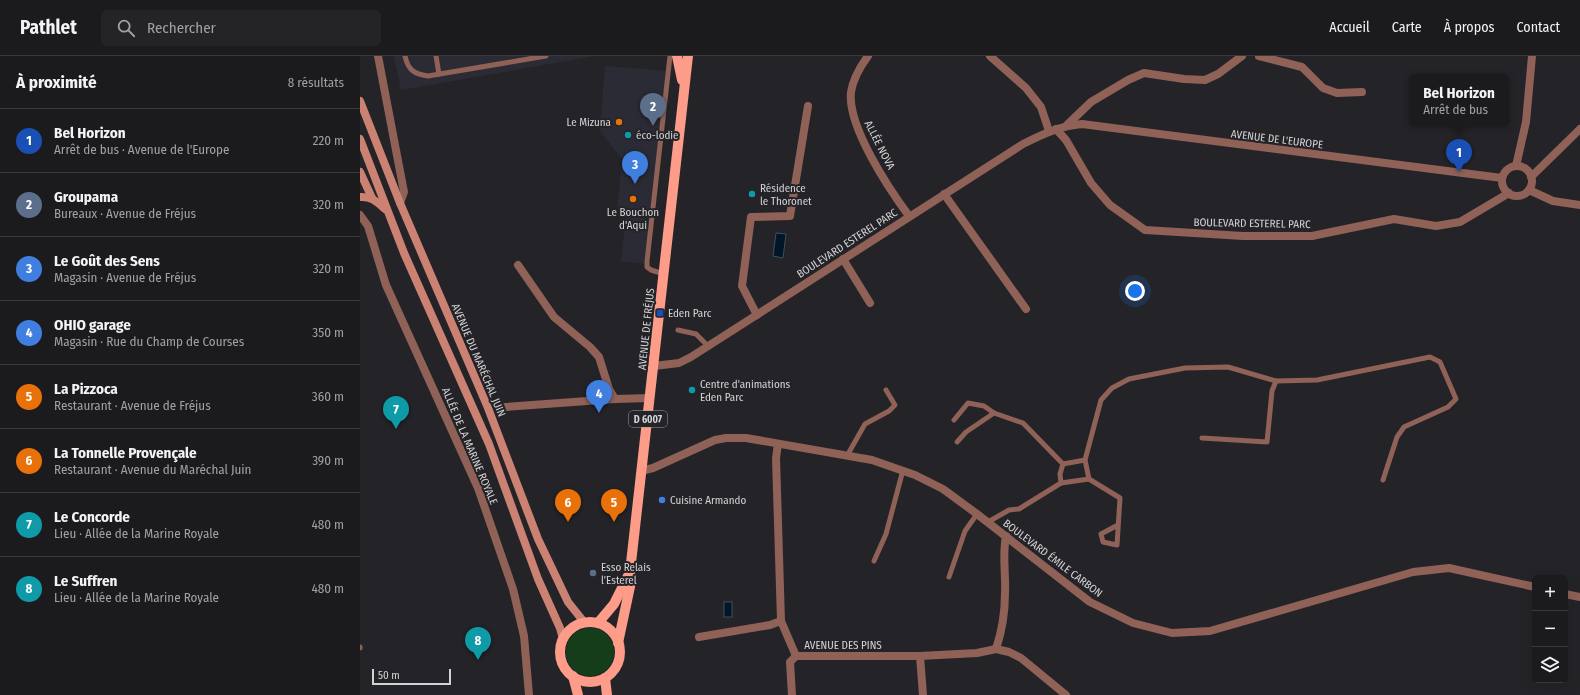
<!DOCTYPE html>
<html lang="fr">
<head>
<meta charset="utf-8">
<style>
  :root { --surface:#1b1b1e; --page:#242427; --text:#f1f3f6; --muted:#a0a1a4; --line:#39393c; --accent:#1a73e8 }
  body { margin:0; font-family:"Fira Sans Condensed",sans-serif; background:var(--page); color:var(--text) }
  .controls { position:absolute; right:12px; bottom:12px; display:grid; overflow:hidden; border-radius:6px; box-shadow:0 4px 16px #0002 }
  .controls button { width:36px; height:36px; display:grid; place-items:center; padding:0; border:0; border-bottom:1px solid var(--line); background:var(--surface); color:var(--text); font:20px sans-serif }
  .scale { position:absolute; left:12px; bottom:10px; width:79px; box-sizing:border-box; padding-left:4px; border:2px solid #d3d3d6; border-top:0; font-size:11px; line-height:14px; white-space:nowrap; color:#d3d3d6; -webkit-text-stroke:3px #242428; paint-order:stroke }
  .you { position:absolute; left:775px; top:235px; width:14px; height:14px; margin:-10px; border:3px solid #fff; border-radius:50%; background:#1a73e8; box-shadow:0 0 0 6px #1a73e833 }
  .badge { display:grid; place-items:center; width:26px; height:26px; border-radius:50%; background:var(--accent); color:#fff; font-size:13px; font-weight:700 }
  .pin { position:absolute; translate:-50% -33px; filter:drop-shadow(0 1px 2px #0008) }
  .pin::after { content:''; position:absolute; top:21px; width:14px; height:12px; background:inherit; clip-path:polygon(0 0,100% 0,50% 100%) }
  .popup { position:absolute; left:1049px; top:18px; width:100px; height:52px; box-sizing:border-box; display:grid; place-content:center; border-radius:6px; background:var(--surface); filter:drop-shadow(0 1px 3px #0005); font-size:13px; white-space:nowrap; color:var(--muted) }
  .popup b { font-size:15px; color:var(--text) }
  .popup::after { content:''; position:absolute; left:50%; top:100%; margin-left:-8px; border:8px solid transparent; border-top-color:var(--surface) }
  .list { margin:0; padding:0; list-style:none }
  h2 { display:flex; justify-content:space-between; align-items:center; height:52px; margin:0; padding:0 16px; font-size:17px }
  h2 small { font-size:13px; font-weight:400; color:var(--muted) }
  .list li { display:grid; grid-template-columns:26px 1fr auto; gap:12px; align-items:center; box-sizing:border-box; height:64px; padding:0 16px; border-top:1px solid var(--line) }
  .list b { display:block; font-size:15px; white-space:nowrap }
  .list p { margin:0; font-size:13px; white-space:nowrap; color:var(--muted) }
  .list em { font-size:13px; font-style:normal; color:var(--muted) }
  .icon { flex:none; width:22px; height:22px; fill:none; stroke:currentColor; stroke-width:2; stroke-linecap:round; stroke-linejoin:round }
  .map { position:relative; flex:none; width:1220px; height:639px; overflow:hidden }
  header { display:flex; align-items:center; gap:24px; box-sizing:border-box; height:56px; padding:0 20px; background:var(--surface); border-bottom:1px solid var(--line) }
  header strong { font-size:19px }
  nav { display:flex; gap:22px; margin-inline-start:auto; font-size:14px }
  .search { width:280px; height:36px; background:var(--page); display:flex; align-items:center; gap:10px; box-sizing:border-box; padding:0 14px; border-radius:6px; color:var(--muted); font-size:15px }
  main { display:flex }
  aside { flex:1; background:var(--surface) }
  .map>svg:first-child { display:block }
  .built { fill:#2b2b35 }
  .green { fill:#163d1a }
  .water { fill:#011729; stroke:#404f5d }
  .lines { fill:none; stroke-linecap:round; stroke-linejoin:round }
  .service { stroke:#8f6157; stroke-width:5 }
  .minor { stroke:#8f6157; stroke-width:8 }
  .tertiary { stroke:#8f6157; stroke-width:8 }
  .secondary { stroke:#cc8273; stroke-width:8 }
  .primary { stroke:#fc9c89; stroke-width:10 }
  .food-dot { fill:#e8710a; stroke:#242428; stroke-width:1.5 }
  .culture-dot { fill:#0f9aa8; stroke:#242428; stroke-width:1.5 }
  .transit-dot { fill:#1a4fb4; stroke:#242428; stroke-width:1.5 }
  .shop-dot { fill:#3f7fe0; stroke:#242428; stroke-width:1.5 }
  .service-dot { fill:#5c6f8a; stroke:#242428; stroke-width:1.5 }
  .labels { text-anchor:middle; stroke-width:4; stroke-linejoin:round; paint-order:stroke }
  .shield { fill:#242428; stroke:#9e9ea2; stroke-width:1 }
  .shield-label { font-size:10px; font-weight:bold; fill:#d3d3d6 }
  .poi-label { font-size:11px; fill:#d3d3d6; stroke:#242428; text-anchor:start }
  .street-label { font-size:11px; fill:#d3d3d6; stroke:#242428 }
</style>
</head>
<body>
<header>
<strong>Pathlet</strong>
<div class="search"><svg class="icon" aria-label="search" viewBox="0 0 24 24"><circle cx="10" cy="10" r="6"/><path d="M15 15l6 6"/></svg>Rechercher</div>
<nav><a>Accueil</a><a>Carte</a><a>À propos</a><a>Contact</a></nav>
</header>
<main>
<aside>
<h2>À proximité<small>8 résultats</small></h2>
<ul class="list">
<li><span class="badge" style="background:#1a4fb4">1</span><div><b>Bel Horizon</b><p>Arrêt de bus · Avenue de l'Europe</p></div><em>220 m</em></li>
<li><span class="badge" style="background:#5c6f8a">2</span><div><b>Groupama</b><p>Bureaux · Avenue de Fréjus</p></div><em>320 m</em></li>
<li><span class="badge" style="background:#3f7fe0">3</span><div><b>Le Goût des Sens</b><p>Magasin · Avenue de Fréjus</p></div><em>320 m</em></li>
<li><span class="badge" style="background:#3f7fe0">4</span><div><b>OHIO garage</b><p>Magasin · Rue du Champ de Courses</p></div><em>350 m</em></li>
<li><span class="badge" style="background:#e8710a">5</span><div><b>La Pizzoca</b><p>Restaurant · Avenue de Fréjus</p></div><em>360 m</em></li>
<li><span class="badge" style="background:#e8710a">6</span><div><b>La Tonnelle Provençale</b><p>Restaurant · Avenue du Maréchal Juin</p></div><em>390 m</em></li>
<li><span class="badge" style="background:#0f9aa8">7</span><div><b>Le Concorde</b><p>Lieu · Allée de la Marine Royale</p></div><em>480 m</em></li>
<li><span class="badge" style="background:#0f9aa8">8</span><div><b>Le Suffren</b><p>Lieu · Allée de la Marine Royale</p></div><em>480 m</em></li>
</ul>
</aside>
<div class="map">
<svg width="1220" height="639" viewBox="0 0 1220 639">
  <rect width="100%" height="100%" fill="#242428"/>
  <!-- built -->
  <g class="built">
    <polygon points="34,0 235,0 41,34"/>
    <polygon points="245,10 306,15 284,208 261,205 266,160 257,157 262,103 240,75"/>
  </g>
  <!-- green -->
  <circle class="green" cx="230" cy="596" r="24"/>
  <!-- water -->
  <g class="water">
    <polygon points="416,177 426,178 423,202 413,200"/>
    <rect x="364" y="546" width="8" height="15"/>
  </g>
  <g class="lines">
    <!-- service -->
    <g class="service">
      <path d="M 45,0 C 48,14 54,18 68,20 L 186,0"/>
      <polyline points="76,0 79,18"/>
      <polyline points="304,218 291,214 287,211 287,205 310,0"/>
      <polyline points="318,274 336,278 349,291"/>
      <polyline points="594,364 608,347 624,350 634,357 663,367 703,408"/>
      <polyline points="842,382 907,386 912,335 916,325"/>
      <polyline points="597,386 606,376 634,357"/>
      <polyline points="488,398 505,368 529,355 535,349 526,334"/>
      <polyline points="725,404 729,423"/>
      <polyline points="703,408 725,404 741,344 752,332 769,323 825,312 868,311 916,325 957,324 1070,301 1080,306 1096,343 1088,351 1044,371 1037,381 1023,424"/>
      <polyline points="701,427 700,418 703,408"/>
      <polyline points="628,466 649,454 659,453 701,427 729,423 760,442 757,489 743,486 741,478 758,469"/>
      <polyline points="514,505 526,478 543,414"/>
      <polyline points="589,521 605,475 617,458"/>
      <polyline points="0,591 0,592"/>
    </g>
    <!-- minor -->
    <g class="minor">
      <polyline points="18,0 44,136 40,147"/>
      <path d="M 508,0 C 500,11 493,23 491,36 C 487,70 529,133 549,160"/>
      <polyline points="630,0 666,32 681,51 689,75"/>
      <polyline points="899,0 942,11 963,32 977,37 1002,36"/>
      <polyline points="707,69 731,46 768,24 784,17 824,23 845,24 858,18 882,0"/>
      <polyline points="696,73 706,84 731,127 750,149 785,174 883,180 952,180 1034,163 1076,170 1100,166 1149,137"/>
      <polyline points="1156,110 1166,66 1172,0"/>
      <polyline points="1171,121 1220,73"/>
      <polyline points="584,138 666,253"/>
      <polyline points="0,159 8,170 26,229 118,432 153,533 164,580 169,639"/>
      <polyline points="483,203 510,247"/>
      <polyline points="158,209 194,261 230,291 239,301 249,333 255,343"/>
      <polyline points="397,259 382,230 391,161 430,160 448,50"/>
      <polyline points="146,351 255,343 290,342"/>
      <polyline points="418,388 416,402 421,565 436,600 560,600 617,597 636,593 649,596 661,602 706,639"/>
      <polyline points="339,581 410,569 421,565"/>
      <path d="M 636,593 C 642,575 645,556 645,537 C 646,518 642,499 646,480"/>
      <polyline points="560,600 563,639"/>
      <polyline points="432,639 430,606 436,600"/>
    </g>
    <!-- tertiary -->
    <g class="tertiary">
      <circle cx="1157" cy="125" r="15"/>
      <polyline points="1169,134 1193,145 1220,149"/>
      <path d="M 294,310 L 319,307 L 331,301 L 663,88 C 683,78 700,70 722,68 L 1142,122"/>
      <polyline points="281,415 293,412 355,384 366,382 386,382 512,404 555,419 583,433 617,458 730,546 773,567 812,577 850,575 1053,516 1089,512 1175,531"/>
      <polyline points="1205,538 1220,541"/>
    </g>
    <!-- secondary -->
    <g class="secondary">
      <polyline points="0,45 40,147 128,352 178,483 208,546 224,566"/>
      <polyline points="0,83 44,197 129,388 178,523 200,572 203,583"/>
      <polyline points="0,116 12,142"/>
      <path d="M 0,141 C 11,140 17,146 25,153"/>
    </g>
    <!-- primary -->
    <g class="primary">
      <polyline points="317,0 322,24"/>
      <circle cx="230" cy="596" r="30"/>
      <polyline points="238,567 254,548 270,516"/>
      <polyline points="258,587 271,526 270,516 328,0"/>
      <polyline points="213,620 218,639"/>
      <polyline points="245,622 247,639"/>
    </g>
  </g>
  <!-- markers -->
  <g class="food-dot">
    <circle cx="259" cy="66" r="4"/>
    <circle cx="273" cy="143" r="4"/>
  </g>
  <g class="culture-dot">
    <circle cx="268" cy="79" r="4"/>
    <circle cx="392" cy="138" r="4"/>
    <circle cx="332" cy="334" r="4"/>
  </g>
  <rect class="transit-dot" x="296" y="253" width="8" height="8" rx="2"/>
  <circle class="shop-dot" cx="302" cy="444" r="4"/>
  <circle class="service-dot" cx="233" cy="517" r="4"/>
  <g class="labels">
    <!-- shield labels -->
    <rect class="shield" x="269" y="355" width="38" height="16" rx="3"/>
    <g class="shield-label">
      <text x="288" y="367">D 6007</text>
    </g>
    <!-- poi labels -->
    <g class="poi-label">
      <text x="251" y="70" text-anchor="end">Le Mizuna</text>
      <text x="276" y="83">éco-lodie</text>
      <text x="400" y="136">Résidence<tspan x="400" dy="13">le Thoronet</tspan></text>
      <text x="273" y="160" text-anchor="middle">Le Bouchon<tspan x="273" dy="13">d'Aqui</tspan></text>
      <text x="308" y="261">Eden Parc</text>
      <text x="340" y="332">Centre d'animations<tspan x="340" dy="13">Eden Parc</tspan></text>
      <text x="310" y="448">Cuisine Armando</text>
      <text x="241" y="515">Esso Relais<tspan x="241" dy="13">l’Esterel</tspan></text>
    </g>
    <!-- street labels -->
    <g class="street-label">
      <text transform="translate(917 83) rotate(7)" y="4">AVENUE DE L'EUROPE</text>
      <text transform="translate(520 89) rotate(63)" y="4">ALLÉE NOVA</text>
      <text transform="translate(892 167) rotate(1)" y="4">BOULEVARD ESTEREL PARC</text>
      <text transform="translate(487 187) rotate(-33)" y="4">BOULEVARD ESTEREL PARC</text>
      <text transform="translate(286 273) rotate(-84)" y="4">AVENUE DE FRÉJUS</text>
      <text transform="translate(119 304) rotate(67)" y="4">AVENUE DU MARÉCHAL JUIN</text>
      <text transform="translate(110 390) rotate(67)" y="4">ALLÉE DE LA MARINE ROYALE</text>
      <text transform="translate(693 502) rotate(37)" y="4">BOULEVARD ÉMILE CARBON</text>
      <text x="483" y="593">AVENUE DES PINS</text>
    </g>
  </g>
</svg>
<div class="controls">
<button>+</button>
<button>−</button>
<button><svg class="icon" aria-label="layers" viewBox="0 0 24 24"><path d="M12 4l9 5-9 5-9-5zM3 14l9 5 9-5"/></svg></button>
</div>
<div class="scale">50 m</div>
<div class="you"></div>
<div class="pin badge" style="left:1099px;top:116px;background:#1a4fb4">1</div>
<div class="popup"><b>Bel Horizon</b>Arrêt de bus</div>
<div class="pin badge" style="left:293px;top:70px;background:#5c6f8a">2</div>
<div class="pin badge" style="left:275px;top:128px;background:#3f7fe0">3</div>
<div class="pin badge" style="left:239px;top:357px;background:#3f7fe0">4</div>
<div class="pin badge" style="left:254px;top:466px;background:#e8710a">5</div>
<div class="pin badge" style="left:208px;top:466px;background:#e8710a">6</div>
<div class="pin badge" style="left:36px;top:373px;background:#0f9aa8">7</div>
<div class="pin badge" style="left:118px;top:604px;background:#0f9aa8">8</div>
</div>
</main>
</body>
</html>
